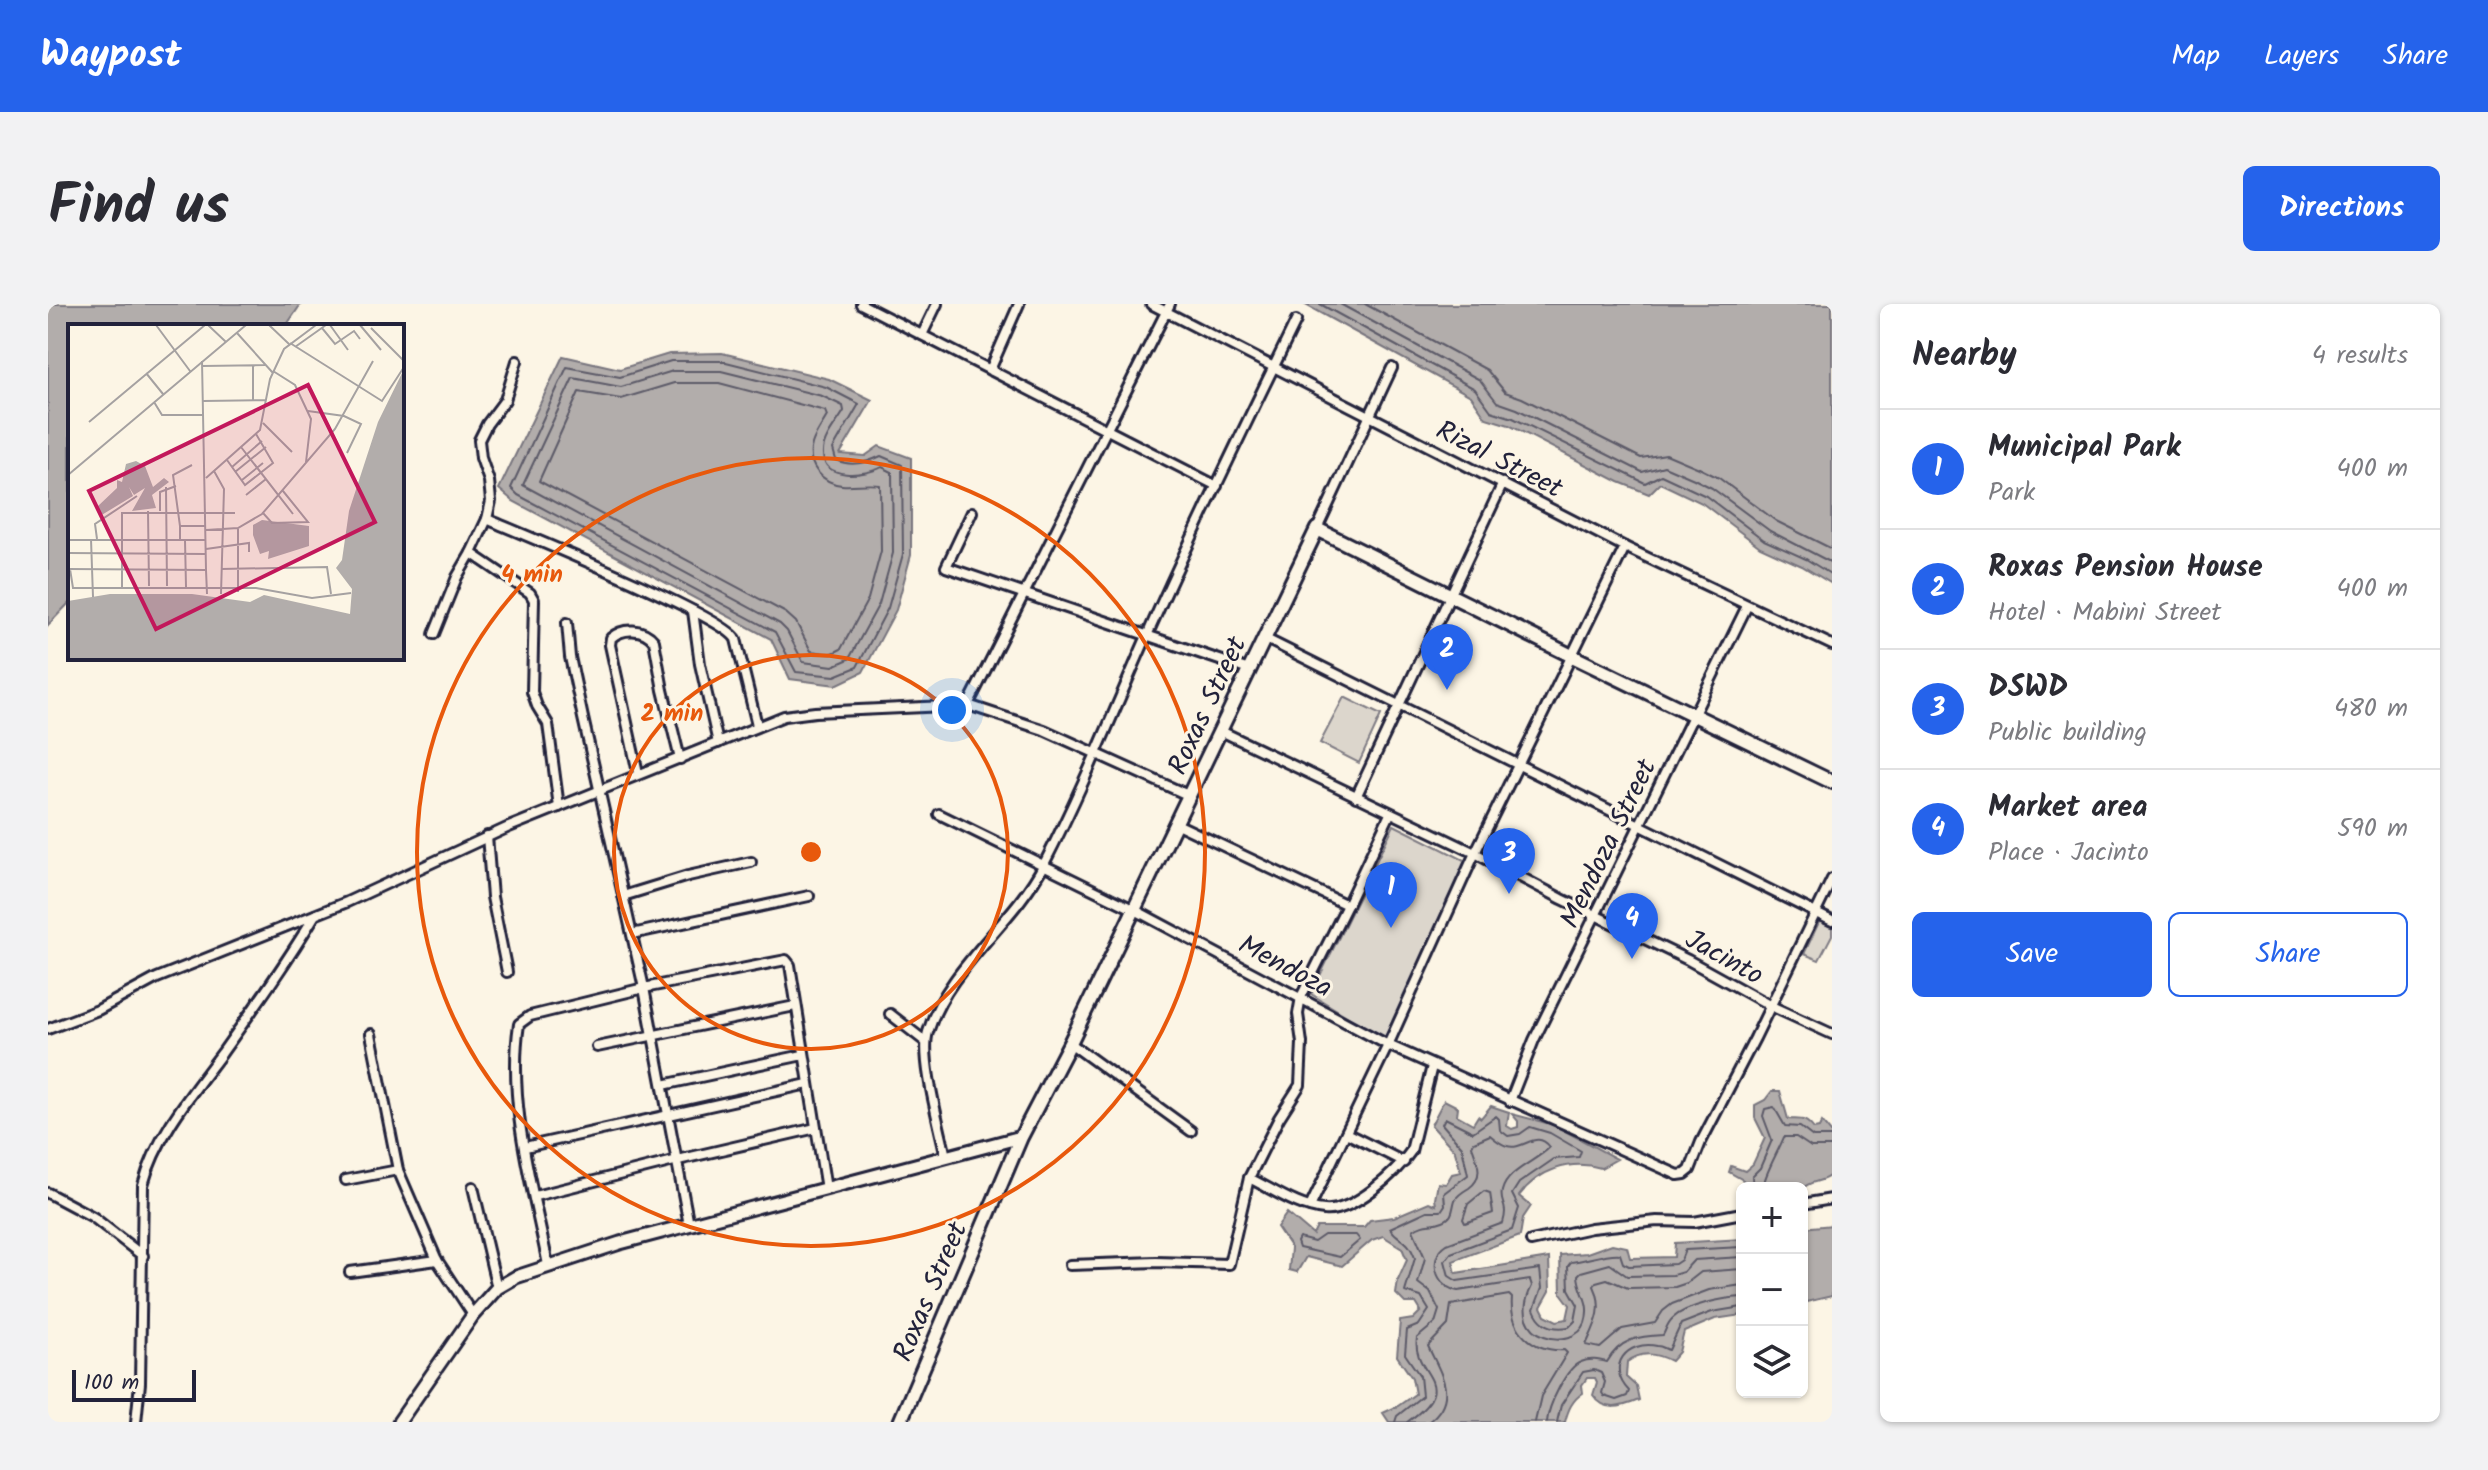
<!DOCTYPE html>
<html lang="en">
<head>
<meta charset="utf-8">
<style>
  :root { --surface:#fff; --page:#f2f2f3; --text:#2b2b33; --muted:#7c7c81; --line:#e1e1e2; --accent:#2563eb }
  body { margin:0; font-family:Kalam,sans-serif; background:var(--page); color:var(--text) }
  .controls { position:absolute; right:24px; bottom:24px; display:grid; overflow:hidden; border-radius:12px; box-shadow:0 2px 6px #0004 }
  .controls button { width:72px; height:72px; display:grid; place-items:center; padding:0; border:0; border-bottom:2px solid var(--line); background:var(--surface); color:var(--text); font:40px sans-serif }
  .scale { position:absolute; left:24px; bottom:20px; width:124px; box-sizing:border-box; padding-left:8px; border:4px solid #22223b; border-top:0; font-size:22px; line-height:28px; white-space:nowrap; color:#22223b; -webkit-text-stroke:6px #fcf5e5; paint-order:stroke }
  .you { position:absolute; left:904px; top:406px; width:28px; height:28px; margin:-20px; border:6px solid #fff; border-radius:50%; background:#1a73e8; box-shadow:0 0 0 12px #1a73e833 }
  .badge { display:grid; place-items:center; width:52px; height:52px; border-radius:50%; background:var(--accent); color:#fff; font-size:26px; font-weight:700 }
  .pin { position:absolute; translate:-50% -66px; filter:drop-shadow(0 2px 4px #0008) }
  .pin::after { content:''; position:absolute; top:42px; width:28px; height:24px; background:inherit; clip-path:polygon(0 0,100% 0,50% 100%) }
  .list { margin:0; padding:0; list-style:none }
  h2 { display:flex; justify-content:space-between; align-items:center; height:104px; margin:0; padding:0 32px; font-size:34px }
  h2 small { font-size:26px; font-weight:400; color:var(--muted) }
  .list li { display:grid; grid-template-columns:52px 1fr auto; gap:24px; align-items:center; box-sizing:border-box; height:120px; padding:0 32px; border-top:2px solid var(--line) }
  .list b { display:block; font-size:30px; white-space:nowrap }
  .list p { margin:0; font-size:26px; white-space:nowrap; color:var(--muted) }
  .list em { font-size:26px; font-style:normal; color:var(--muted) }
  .actions { display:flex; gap:16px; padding:24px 32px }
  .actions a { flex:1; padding:18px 0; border:2px solid var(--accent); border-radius:12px; text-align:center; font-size:28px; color:var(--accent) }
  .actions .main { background:var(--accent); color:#fff }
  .icon { flex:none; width:44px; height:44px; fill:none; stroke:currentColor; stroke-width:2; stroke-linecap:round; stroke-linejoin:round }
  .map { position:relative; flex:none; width:1784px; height:1118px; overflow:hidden; border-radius:12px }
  header { display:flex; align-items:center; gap:48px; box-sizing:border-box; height:112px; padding:0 40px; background:var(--accent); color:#fff }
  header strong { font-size:38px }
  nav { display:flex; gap:44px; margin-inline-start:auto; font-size:28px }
  .intro { display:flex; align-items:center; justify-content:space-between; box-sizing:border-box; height:192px; padding:0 48px }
  h1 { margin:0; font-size:56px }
  .button { padding:20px 36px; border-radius:12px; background:var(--accent); color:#fff; font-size:28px; font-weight:700 }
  main { display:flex; gap:48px; padding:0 48px }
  aside { flex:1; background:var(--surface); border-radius:12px; box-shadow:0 2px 6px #0004 }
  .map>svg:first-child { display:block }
  .green { fill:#dcd6cc; stroke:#7f7c84; stroke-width:2 }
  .water { fill:#b2adab; stroke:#78757e; stroke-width:2 }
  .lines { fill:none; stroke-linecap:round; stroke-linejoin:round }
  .shore { stroke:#5c5a68; stroke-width:2 }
  .minor-casing { stroke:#22223b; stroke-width:14 }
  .tertiary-casing { stroke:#22223b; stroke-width:17 }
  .secondary-casing { stroke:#22223b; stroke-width:18 }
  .minor { stroke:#fcf5e5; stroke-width:8 }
  .tertiary { stroke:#fcf5e5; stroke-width:11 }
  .secondary { stroke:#fcf5e5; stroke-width:12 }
  .ring { fill:none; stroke:#e8590c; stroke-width:4 }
  .labels { text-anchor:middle; stroke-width:6; stroke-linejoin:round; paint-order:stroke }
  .street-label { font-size:28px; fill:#22223b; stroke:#fcf5e5 }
  .inset-road { fill:none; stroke:#a5a1a1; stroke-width:2 }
  .view { fill:#c2185b; fill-opacity:0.15; stroke:#c2185b; stroke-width:4 }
  .inset-edge { fill:none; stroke:#22223b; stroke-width:4 }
  .centre { fill:#e8590c; stroke:#fcf5e5; stroke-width:4 }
  .ring-label { font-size:24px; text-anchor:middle; font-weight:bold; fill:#e8590c; stroke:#fcf5e5; stroke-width:6; stroke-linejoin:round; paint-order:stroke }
</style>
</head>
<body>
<header>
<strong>Waypost</strong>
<nav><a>Map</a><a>Layers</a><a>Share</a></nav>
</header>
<div class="intro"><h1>Find us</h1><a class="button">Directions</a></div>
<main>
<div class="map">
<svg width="1784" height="1118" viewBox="0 0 1784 1118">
  <rect width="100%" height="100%" fill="#fcf5e5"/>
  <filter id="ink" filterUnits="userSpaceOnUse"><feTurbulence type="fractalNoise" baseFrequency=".0125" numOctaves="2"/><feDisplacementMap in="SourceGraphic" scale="16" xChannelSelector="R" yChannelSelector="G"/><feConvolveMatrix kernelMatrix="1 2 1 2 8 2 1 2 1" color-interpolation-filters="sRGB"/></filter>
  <g filter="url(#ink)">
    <!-- green -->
    <g class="green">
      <polygon points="1296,393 1333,411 1311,459 1272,439"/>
      <polygon points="1346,521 1422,559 1336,735 1263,690"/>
      <polygon points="1772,616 1784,623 1784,631 1771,656 1756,650"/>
    </g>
    <!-- water -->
    <g class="water">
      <polygon points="0,0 253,0 238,22 22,22 22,298 0,321"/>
      <polygon points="1256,0 1784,0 1784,280 1754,262 1712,243 1654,199 1612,179 1601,190 1571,178 1461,121 1438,114 1423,92"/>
      <polygon points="674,49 781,75 824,96 792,150 817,152 831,142 863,154 863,251 848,306 815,368 788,381 742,375 723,335 465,197 451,185 515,52 572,65 621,50"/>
      <path d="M 1724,787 L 1732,787 L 1740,815 C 1753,816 1757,813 1766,825 L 1771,824 L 1774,818 L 1784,830 L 1784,870 C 1773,880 1763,875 1754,885 L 1698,884 L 1695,876 L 1681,868 L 1683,862 L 1697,867 L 1705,860 L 1717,834 L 1707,814 L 1707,801 L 1717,796 Z"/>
      <path d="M 1396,796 L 1410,803 L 1409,811 L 1425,820 L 1430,812 L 1433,814 L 1443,802 L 1461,808 L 1459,822 L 1464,825 L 1470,823 L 1470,817 L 1464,810 L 1506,821 L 1569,855 L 1553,864 C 1522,855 1490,866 1471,892 L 1483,902 L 1475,914 L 1472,932 L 1405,957 L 1408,969 L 1501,954 L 1502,987 L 1493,1003 L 1497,1011 L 1509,1017 L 1519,1015 L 1522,1001 L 1513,989 L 1512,951 L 1539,949 L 1564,940 L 1579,943 L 1582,954 L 1626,953 L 1627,939 L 1694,935 L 1694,1011 L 1667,1015 L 1636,1028 L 1631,1048 L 1623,1057 C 1607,1049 1594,1047 1579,1058 L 1578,1073 L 1588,1082 L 1591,1096 C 1574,1103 1557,1109 1545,1091 L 1549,1078 L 1547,1074 L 1539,1074 L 1534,1081 L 1535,1089 C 1524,1096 1520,1106 1517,1118 L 1341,1118 L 1335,1109 L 1350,1102 L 1367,1090 L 1364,1074 L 1349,1052 L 1352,1017 L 1365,1015 L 1373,1007 L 1368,999 L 1357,999 L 1348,990 L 1350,976 L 1359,956 L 1354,944 L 1335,932 L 1324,936 L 1294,962 L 1258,953 L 1249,968 L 1241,966 L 1243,944 L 1229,923 L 1239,909 L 1265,931 L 1269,923 L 1316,923 L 1322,916 L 1346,913 L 1381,898 L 1388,901 L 1387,895 L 1390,879 L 1398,880 L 1404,870 L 1413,868 L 1407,847 L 1383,821 Z"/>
      <polygon points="1784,921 1784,992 1754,999 1754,924"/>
    </g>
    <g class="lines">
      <!-- shore -->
      <g class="shore">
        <polyline points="1272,0 1427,85 1443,107 1465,114 1597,179 1613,171 1658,192 1716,236 1758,255 1784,271"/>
        <polyline points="1292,0 1432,76 1449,98 1469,105 1594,168 1616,162 1646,175 1664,184 1722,227 1784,259"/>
        <polyline points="1317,0 1439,66 1457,88 1474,94 1593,154 1618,150 1651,164 1671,174 1728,217 1784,245"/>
        <path d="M 623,57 L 674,57 L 778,83 L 811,100 L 785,145 L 788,156 C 803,163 818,159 833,152 L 854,161 L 855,250 L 840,304 L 809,363 L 787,372 L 748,368 L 727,328 L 470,191 L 463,184 L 519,63 L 572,73 Z"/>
        <path d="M 673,67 L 774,92 L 795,102 L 796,107 C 790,118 775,134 775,148 C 773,177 818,172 834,163 L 844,168 L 845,249 L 831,300 L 801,355 L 785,362 L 755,358 L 739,327 L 732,320 L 475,181 L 525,74 L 573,83 L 625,67 Z"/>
        <path d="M 626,79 L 671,79 L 777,107 L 779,112 C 774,121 767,130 764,140 C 758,161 774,179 794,181 C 806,182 821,179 832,181 L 833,247 L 820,295 L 793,345 L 783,350 L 763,347 L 748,318 L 738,309 L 491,177 L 531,88 L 573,95 Z"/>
        <polyline points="1705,884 1704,872 1712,864 1724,836 1715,812 1717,805 1726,803 1737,822 1752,823 1765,833 1784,833"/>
        <path d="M 1715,884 C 1715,873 1731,846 1736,833 L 1748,833 L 1763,843 L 1784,843"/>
        <polygon points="1436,887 1442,889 1445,909 1417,919 1415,915 1420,900"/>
        <polygon points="1276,931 1308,931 1312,936 1292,953 1251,944 1249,938 1251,934 1266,938"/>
        <path d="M 1694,965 L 1653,968 L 1639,979 L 1627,983 L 1580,984 L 1559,975 L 1548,978 L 1546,982 C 1557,1005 1547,1021 1538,1041 L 1552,1044 L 1574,1025 L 1607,1019 L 1615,1007 L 1624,1000 L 1661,986 L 1694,981"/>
        <path d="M 1347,1118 L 1349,1112 L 1374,1092 L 1372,1072 L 1357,1050 L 1359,1026 L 1371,1021 L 1381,1006 L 1373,993 L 1357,988 L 1367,954 C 1359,932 1351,938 1342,924 L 1379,907 L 1393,907 L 1397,901 L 1396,889 L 1420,871 L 1414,843 L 1394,820 L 1397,814 L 1425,828 L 1448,812 L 1451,815 L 1452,826 L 1460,832 L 1472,830 L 1482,823 L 1502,829 L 1533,847 L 1531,853 L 1506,855 L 1471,879 L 1464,890 L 1471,904 L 1464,926 L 1403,949 L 1397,957 L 1401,972 L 1409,977 L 1492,965 L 1494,984 L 1486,1005 C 1492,1021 1504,1026 1521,1023 L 1527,1017 L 1530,1001 L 1521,985 L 1520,962 L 1523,958 C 1537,957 1560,948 1572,950 L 1575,959 L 1581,962 L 1627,960 L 1633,956 L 1637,946 L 1694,943"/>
        <path d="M 1359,1118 C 1416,1078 1363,1072 1369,1034 L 1387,1019 L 1391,1006 L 1382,988 L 1370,979 L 1377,954 L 1365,926 C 1377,917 1383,922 1395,917 C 1406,913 1404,905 1407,896 C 1410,890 1416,887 1421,884 C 1437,873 1429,856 1424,842 L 1426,838 L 1442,831 C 1447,835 1452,840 1459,842 C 1476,847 1488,825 1502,843 C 1489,857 1459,866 1454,887 C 1451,900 1461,900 1455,919 L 1399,940 C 1379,953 1387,983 1410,987 L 1482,976 L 1484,982 C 1456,1037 1527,1048 1537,1019 C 1544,997 1531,990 1530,971 L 1533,968 L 1562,960 L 1579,972 L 1625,971 L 1635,968 L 1646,956 L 1694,953"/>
        <path d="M 1380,1118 C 1412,1094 1392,1069 1380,1042 L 1400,1021 L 1403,1001 L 1461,991 L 1464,994 C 1461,1026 1485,1048 1516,1046 L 1519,1049 L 1493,1092 L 1487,1118"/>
        <path d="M 1499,1118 C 1500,1103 1518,1063 1533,1058 C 1542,1054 1551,1056 1559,1058 C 1572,1035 1590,1032 1615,1031 C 1618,1026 1619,1019 1625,1014 C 1639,1001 1675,994 1694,993"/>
        <path d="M 1509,1118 L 1513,1101 L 1535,1068 L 1546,1066 L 1553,1069 L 1557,1078 L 1554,1089 L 1556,1092 L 1568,1096 L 1579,1092 L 1581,1087 C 1557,1062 1579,1036 1609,1042 C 1614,1042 1617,1045 1621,1046 L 1633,1020 L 1664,1008 L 1694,1003"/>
      </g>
      <!-- minor casing -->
      <g class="minor-casing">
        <g id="minor">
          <polyline points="813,0 1169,182"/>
          <polyline points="1103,0 1577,243 1784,341"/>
          <polyline points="874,31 889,0"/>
          <polyline points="942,66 971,0"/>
          <polyline points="924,208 898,263 1201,366"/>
          <polyline points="439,215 443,197 441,177 433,154 431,136 439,120 457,96 469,57"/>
          <polyline points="1269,225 1344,64"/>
          <polyline points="645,307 652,360 670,439"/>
          <polyline points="519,319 522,353 535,414 596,684 641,921"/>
          <polyline points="386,330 409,273 423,249"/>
          <polyline points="1216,334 1784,617"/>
          <polyline points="920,401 1122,0"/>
          <polyline points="1173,427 1427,549 1514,595 1640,656 1723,702 1784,730"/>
          <path d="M 590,469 L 562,341 L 563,334 C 575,323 596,324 606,337 L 615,386 L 632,455"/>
          <polyline points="1308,493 1455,179"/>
          <path d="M 511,503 L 500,420 L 489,402 L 484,388 L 486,296 L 482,289 L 423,249 L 439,215 C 478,232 674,311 688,335 L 709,421"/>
          <polyline points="891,510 1087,606 1340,741 1630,871 1637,870 1642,866 1653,838 1707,734 1784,575"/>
          <polyline points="1129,520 1299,601 1342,510"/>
          <polyline points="439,532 444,593 459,668"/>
          <polyline points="575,592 640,572 703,558"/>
          <polyline points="584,630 761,592"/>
          <polyline points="842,710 878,738"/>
          <polyline points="0,725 50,706 109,674 299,598 461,523 736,412 767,408 920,401 996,426 1142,492"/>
          <polyline points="323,730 350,866 389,956 425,1011"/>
          <polyline points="1022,739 1143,827"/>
          <polyline points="549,743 747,702"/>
          <polyline points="615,781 755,751"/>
          <polyline points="1462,797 1486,736 1699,302"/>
          <polyline points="1298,829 1356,858"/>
          <polyline points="477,843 760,780"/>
          <path d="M 898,853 C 892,823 872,754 880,728 C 900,663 965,620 996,560 C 1034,486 1065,409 1098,334 C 1145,227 1197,122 1248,17"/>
          <path d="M 1201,874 C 1224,885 1251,904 1276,906 C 1305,909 1348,869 1363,847 L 1384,762"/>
          <polyline points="298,876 350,866"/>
          <polyline points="425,883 449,984"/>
          <polyline points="0,889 45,913 95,952"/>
          <polyline points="487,892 630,856 768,824"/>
          <polyline points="1754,900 1784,895"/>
          <polyline points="1262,903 1340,741 1427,549 1577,243"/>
          <polyline points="1483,937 1543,924 1609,917 1646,918 1694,909"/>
          <path d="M 500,961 C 485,884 459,800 471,720 L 482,712 L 596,684 L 738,656 L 742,661 L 778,885"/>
          <polyline points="1022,961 1108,958 1181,960 1201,874 1231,814 1252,781 1254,739 1250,710 1253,693 1299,601"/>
          <polyline points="302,968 389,956"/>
          <path d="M 88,1118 L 92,1079 L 95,881 C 108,832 144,789 174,749 C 206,704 239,658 267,611"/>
        </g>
      </g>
      <!-- tertiary casing -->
      <g class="tertiary-casing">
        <polyline id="tertiary" points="351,1118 425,1011 449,984 468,973 572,939 973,833"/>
      </g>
      <!-- secondary casing -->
      <g class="secondary-casing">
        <polyline id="secondary" points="852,1118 973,833 1022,739 1269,225 1524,352 1784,478"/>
      </g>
      <!-- minor -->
      <use href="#minor" class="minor"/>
      <!-- tertiary -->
      <use href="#tertiary" class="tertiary"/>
      <!-- secondary -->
      <use href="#secondary" class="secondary"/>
    </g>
  </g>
  <!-- distance rings -->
  <g class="ring">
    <circle cx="763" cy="548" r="197"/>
    <circle cx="763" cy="548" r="394"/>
  </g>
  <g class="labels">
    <!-- street labels -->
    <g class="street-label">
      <text transform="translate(1452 154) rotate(27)" y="10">Rizal Street</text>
      <text transform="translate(1158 401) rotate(-65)" y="10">Roxas Street</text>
      <text transform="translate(1559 539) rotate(-64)" y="10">Mendoza Street</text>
      <text transform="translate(1677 652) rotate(29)" y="10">Jacinto</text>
      <text transform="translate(1238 661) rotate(28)" y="10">Mendoza</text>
      <text transform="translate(881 987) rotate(-67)" y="10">Roxas Street</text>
    </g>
  </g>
  <!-- overview -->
  <g transform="translate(20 20)">
    <rect width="336" height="336" fill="#fcf5e5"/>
    <path d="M 336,45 L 336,335 L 0,335 L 0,277 L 42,270 L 124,270 L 182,278 L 196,271 L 282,290 L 284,265 L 268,244 L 274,236 L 281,187 L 310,98 ZM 68,137 L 77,142 L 85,163 L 96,154 L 101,158 L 84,171 L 88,184 L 64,187 L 77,164 L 66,171 L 61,163 L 65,172 L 32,192 L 29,183 L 49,164 L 49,156 L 54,158 L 58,140 ZM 194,196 L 241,202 L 241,222 L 200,235 L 201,227 L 192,230 L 185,211 L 185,201 Z" fill="#b2adab"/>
    <path class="inset-road" d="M 88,1 L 122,47M 140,1 L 158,18M 201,1 L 221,20M 262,1 L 280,26M 292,1 L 313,26M 254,4 L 267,20 L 286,7 L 292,15M 303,4 L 336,37M 169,9 L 205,49M 222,19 L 314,77 L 336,43M 227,23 L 258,1M 185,41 L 185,76M 134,42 L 197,41M 205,47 L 227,61 L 243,95 L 238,138M 78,49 L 95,70M 135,77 L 198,76M 86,78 L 94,91 L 135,91M 240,87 L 276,92 L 293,100 L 279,129M 21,98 L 137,1M 195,99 L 224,128M 173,123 L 225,190M 159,136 L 177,161 L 205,139 L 188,110M 164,143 L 194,117M 146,147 L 156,165 L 153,270M 167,148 L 198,123M 0,151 L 178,1M 138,154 L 192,106 L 202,55 L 216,25 L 248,1M 174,156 L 195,139M 98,163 L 99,262M 178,171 L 198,155M 80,187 L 81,262M 92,187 L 92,168 L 108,162M 195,189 L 204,199 L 240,198 L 215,167M 112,202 L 105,151 L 124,141M 138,206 L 170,204 L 194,190 L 267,105 L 305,37M 23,215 L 25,273M 29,215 L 27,200 L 69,172M 0,216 L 138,216M 112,216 L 112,202 L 137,202M 117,216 L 118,263M 138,225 L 181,219 L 181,228M 0,229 L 138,230M 0,245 L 138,246 L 134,37M 2,245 L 5,264 L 188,264 L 244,274 L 283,269M 153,245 L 259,243 L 263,270M 138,246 L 139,270M 54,263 L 54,189 L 167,189M 170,268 L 170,204"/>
    <path class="view" d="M 240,61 L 307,198 L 88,305 L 21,167 Z"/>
    <rect width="336" height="336" class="inset-edge"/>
  </g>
  <circle cx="763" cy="548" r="12" class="centre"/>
  <g class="ring-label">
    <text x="484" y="278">4 min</text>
    <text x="624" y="417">2 min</text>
  </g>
</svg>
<div class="controls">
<button>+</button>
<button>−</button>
<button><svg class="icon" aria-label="layers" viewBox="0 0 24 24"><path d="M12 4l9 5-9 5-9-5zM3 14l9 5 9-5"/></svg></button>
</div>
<div class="scale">100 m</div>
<div class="you"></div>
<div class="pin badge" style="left:1343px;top:624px">1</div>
<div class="pin badge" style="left:1399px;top:386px">2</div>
<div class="pin badge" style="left:1461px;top:590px">3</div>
<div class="pin badge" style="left:1584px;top:655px">4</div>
</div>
<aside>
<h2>Nearby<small>4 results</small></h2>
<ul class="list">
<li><span class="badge">1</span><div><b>Municipal Park</b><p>Park</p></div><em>400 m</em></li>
<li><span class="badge">2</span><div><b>Roxas Pension House</b><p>Hotel · Mabini Street</p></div><em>400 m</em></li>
<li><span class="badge">3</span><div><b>DSWD</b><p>Public building</p></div><em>480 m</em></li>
<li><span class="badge">4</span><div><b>Market area</b><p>Place · Jacinto</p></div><em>590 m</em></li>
</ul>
<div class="actions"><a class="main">Save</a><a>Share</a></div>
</aside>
</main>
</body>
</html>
